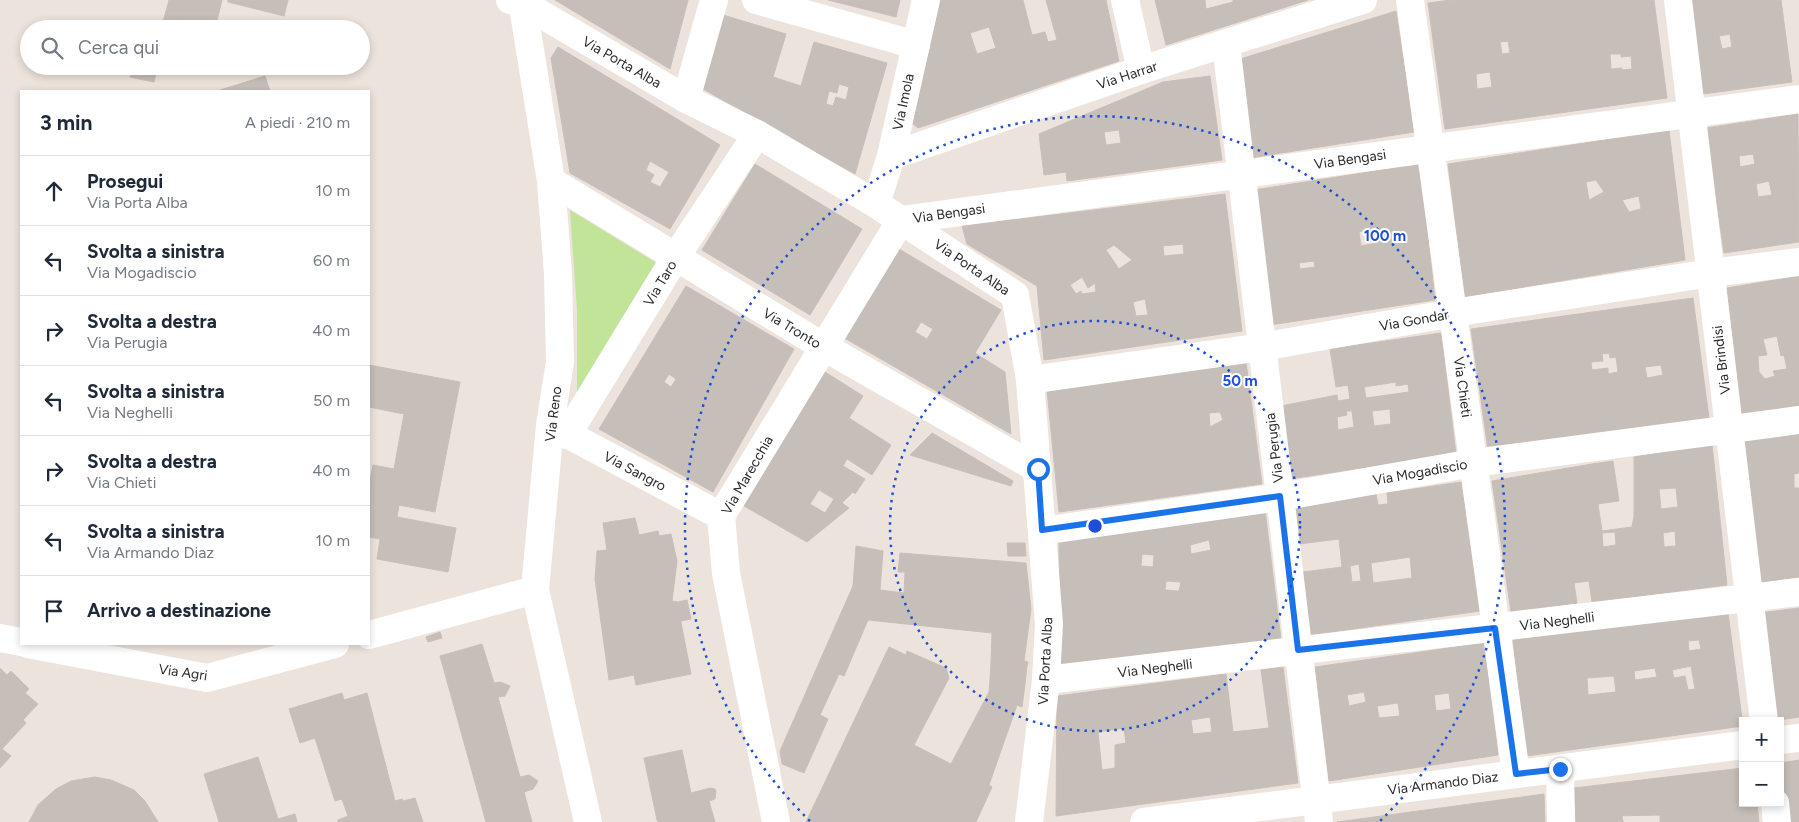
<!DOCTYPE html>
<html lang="it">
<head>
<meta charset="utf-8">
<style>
  :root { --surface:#fff; --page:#f6f6f7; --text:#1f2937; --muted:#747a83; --line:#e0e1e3 }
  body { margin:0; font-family:Figtree,sans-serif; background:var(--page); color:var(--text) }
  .controls { position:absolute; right:15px; bottom:15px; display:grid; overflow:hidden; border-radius:0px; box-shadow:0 2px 8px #0003 }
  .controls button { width:45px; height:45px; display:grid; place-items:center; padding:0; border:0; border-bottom:1px solid var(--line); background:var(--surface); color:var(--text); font:25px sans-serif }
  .stop { position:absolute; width:15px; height:15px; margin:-11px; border:4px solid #1a73e8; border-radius:50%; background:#fff }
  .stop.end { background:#1a73e8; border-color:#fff; box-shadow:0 1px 5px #0008 }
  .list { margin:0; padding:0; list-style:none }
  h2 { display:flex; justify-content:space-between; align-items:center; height:65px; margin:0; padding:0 20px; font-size:21px }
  h2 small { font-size:16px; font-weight:400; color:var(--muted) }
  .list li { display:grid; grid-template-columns:32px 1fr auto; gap:15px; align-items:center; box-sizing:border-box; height:70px; padding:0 20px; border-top:1px solid var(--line) }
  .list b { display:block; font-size:19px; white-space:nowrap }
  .list p { margin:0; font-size:16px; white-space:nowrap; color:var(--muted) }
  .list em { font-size:16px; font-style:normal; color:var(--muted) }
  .icon { flex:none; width:28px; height:28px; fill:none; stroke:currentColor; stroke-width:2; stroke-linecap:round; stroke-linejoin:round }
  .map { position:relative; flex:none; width:1799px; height:822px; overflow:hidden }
  .search { position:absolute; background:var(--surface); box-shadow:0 2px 8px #0003; left:20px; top:20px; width:350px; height:55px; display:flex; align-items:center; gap:12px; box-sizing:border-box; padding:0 18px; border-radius:28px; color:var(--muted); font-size:19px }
  .panel { position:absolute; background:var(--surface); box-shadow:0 2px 8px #0003; left:20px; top:90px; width:350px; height:555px; border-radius:0px }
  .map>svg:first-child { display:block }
  .green { fill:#c2e499 }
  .building { fill:#c6beb9; stroke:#c9bfb7; fill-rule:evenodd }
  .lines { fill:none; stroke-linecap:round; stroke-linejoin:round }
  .minor { stroke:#fff; stroke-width:28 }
  .route { stroke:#1a73e8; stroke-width:6 }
  .ring { fill:none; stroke:#1d4ed8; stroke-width:2.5; stroke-dasharray:2.5 5 }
  .labels { text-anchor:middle; stroke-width:4; stroke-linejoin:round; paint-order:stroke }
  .street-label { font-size:14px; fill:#2b2b2b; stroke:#fff }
  .centre { fill:#1d4ed8; stroke:#fff; stroke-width:2.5 }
  .ring-label { font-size:15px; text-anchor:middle; font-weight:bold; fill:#1d4ed8; stroke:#fff; stroke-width:4; stroke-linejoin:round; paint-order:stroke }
</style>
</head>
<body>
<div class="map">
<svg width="1799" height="822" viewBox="0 0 1799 822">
  <rect width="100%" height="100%" fill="#ede3dd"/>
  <!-- green -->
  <polygon class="green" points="570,210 658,264 577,399 577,310"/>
  <!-- building -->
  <g class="building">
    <polygon points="169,0 222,0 215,29 189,29 163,22"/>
    <polygon points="228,0 288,0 284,16 228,2"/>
    <polygon points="555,0 688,0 670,69"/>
    <polygon points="828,0 900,0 896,17"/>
    <path d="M 938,0 L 1023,0 L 1032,35 L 1045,32 L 1048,42 L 1057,40 L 1046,0 L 1106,0 L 1119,61 L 918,128 L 907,119 ZM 989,27 L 996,48 L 977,54 L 970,33 Z"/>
    <polygon points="1155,0 1205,0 1206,9 1233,2 1233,0 1308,0 1166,45"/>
    <path d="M 1451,0 L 1654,0 L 1667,98 L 1445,129 L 1428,3 ZM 1508,41 L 1510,53 L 1502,54 L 1500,42 ZM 1610,54 L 1621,54 L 1621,57 L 1631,56 L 1632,69 L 1622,70 L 1622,68 L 1611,69 ZM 1490,72 L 1492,87 L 1477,89 L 1476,74 Z"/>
    <path d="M 1690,0 L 1781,0 L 1792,82 L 1703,94 ZM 1730,34 L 1732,47 L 1722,49 L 1719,36 Z"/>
    <polygon points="1396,11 1414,132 1250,158 1237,60"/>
    <path d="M 723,15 L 786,34 L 773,77 L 801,86 L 814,42 L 887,63 L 855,174 L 703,89 ZM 839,84 L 849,87 L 846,100 L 836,97 L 833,106 L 826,104 L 829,91 L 837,93 Z"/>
    <path d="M 558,47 L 720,145 L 670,229 L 570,173 L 551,58 ZM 650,161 L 669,172 L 660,187 L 650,182 L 654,175 L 646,170 Z"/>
    <polygon points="133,66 158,66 154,82 130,77"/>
    <polygon points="265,76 270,91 217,91"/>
    <path d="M 1210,76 L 1222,160 L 1067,181 L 1066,172 L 1044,175 L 1039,134 L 1163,82 ZM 1119,130 L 1121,143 L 1106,145 L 1104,132 Z"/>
    <path d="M 1798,114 L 1799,242 L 1724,253 L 1706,128 ZM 1753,154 L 1755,164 L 1740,167 L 1739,156 ZM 1769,181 L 1772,195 L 1758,197 L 1756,184 Z"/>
    <path d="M 1669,130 L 1685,260 L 1465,297 L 1448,164 ZM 1596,180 L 1604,192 L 1589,200 L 1586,182 ZM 1639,196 L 1641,209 L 1629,212 L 1622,200 Z"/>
    <polygon points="755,164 862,229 810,315 702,250"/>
    <path d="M 1420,164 L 1435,300 L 1270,325 L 1254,190 ZM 1374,229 L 1377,243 L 1361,246 L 1359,232 ZM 1314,261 L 1315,267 L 1300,269 L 1299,263 Z"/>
    <path d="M 1225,194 L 1242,331 L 1044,360 L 1037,286 L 967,244 L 962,226 ZM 1183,244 L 1184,254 L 1164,256 L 1163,246 ZM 1114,245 L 1132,260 L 1119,269 L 1106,250 ZM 1082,277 L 1088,288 L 1095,283 L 1096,292 L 1082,294 L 1081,291 L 1076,294 L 1070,285 ZM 1145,299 L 1148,315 L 1136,316 L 1133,302 Z"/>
    <path d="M 899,249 L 1001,310 L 975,353 L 1005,372 L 1011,434 L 841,336 ZM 921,322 L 933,329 L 927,339 L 915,332 Z"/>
    <path d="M 1799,276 L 1799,406 L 1742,416 L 1727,288 ZM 1777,336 L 1781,356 L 1784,355 L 1787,369 L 1773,371 L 1775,376 L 1765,379 L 1759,372 L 1758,356 L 1767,355 L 1763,339 Z"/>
    <path d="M 686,286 L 794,349 L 713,492 L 599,429 ZM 669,374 L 676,379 L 671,387 L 664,382 Z"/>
    <path d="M 1693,298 L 1709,418 L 1488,450 L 1471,329 ZM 1609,353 L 1610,358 L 1616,357 L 1618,372 L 1608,374 L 1608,368 L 1592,370 L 1591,362 L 1603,361 L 1602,354 ZM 1661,365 L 1663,375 L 1647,378 L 1645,367 Z"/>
    <path d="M 1441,333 L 1456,454 L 1289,479 L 1281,406 L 1337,395 L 1338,401 L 1350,399 L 1348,385 L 1336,387 L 1330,349 ZM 1396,382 L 1396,386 L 1408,384 L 1409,392 L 1366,398 L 1364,387 ZM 1390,409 L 1391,424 L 1374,426 L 1372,411 ZM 1346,411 L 1352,411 L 1354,427 L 1338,430 L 1337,417 L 1347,415 Z"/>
    <path d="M 1246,362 L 1262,484 L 1059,512 L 1047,390 ZM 1220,412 L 1223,420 L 1210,427 L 1209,413 Z"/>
    <polygon points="369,365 460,382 435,512 399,505 397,517 456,528 448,572 377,559 380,539 369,537 369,486 373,465 394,469 404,414 369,407"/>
    <path d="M 825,372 L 863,396 L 849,418 L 891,445 L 872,475 L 847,459 L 843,466 L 865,479 L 855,494 L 853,492 L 842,503 L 849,508 L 807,542 L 744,506 ZM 819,490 L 834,499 L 825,513 L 810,504 Z"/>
    <polygon points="1799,432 1799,473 1794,474 1794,488 1799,488 1799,577 1757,583 1740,442"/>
    <polygon points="932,433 1013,481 1011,486 910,455"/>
    <path d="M 1712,444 L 1727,585 L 1592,602 L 1589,581 L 1574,583 L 1577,603 L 1511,612 L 1492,481 L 1592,464 L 1602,531 L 1632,527 L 1634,516 L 1634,457 ZM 1676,488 L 1678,507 L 1661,509 L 1659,489 ZM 1675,531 L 1676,546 L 1664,547 L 1663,533 ZM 1615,532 L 1616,545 L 1603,547 L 1602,533 Z"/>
    <polygon points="1613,461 1619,501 1597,504 1592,464"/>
    <path d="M 1461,482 L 1480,611 L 1311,635 L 1303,572 L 1342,567 L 1339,539 L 1299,544 L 1294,506 L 1376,494 L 1378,505 L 1388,504 L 1387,493 ZM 1410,557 L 1412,578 L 1373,583 L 1371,563 ZM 1359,564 L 1361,581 L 1352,582 L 1350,566 Z"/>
    <path d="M 1265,510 L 1281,640 L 1060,664 L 1059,542 ZM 1209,540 L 1211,550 L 1191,554 L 1190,545 ZM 1142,554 L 1154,555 L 1153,567 L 1141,566 ZM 1166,581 L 1181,582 L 1179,591 L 1165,590 Z"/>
    <polygon points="635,518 639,535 658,531 659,536 671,534 677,561 672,601 678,602 681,605 679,612 691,674 636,685 634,675 609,680 595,579 597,551 607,550 603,523"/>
    <polygon points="1007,543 1025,543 1026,556 1008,556"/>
    <polygon points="856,546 883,551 880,590 904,593 905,572 898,572 900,553 1026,563 1031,609 1024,661 1028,662 1027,666 991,662 992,633 868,620 844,676 839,674 820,715 828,719 804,773 782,764 780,751 853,586"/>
    <polygon points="687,600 691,619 681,621 679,612 681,605 678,602"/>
    <polygon points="1799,608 1799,717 1774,721 1759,613"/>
    <path d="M 1728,613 L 1743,726 L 1526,756 L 1513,640 ZM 1699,640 L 1701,649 L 1689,651 L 1688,641 ZM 1691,666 L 1695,689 L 1688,690 L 1685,676 L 1674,678 L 1672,670 ZM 1655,668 L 1657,677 L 1635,680 L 1634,671 ZM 1614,676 L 1616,692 L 1588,695 L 1587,678 Z"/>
    <polygon points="440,632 442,638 428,642 426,637"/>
    <path d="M 1484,643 L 1498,755 L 1329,781 L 1315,667 ZM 1364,692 L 1366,702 L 1349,706 L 1347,695 ZM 1449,693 L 1451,709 L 1436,711 L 1434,695 ZM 1398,703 L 1400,716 L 1379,718 L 1377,706 Z"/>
    <polygon points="482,644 494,683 500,682 510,686 505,696 498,697 520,777 529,775 538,781 533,789 524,792 532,822 486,822 440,656"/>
    <polygon points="889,647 906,655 907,651 946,668 949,678 914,745 951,764 989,692 990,680 1025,684 1022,707 1017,705 989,785 992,787 976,822 959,822 942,814 954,789 919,772 906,799 879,785 862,822 806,822"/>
    <polygon points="991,662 1027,666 1025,684 990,680"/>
    <path d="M 1283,667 L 1298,783 L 1056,816 L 1057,696 L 1226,674 L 1233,732 L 1269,728 L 1261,670 ZM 1210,717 L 1212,732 L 1193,734 L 1191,720 ZM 1124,728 L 1126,743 L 1115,745 L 1115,768 L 1102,770 L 1098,732 Z"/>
    <polygon points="0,668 7,675 11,671 29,689 25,693 38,704 23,720 26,723 2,749 11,756 0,768"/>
    <polygon points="342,693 344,700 367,693 395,801 402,799 407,814 398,817 399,822 338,822 338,820 348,816 342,799 335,801 315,738 300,743 289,709"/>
    <polygon points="682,750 691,793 710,788 715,789 716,791 715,799 709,801 715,822 672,822 671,817 657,820 644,758"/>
    <polygon points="258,757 278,819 295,814 297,822 219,822 204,774"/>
    <polygon points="1799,760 1799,822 1786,822 1780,778 1780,763"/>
    <polygon points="1743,768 1743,803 1757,803 1759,822 1660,822 1660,815 1611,816 1611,822 1576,822 1574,788"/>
    <polygon points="919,772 954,789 942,814 959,822 862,822 879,785 906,799"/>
    <polygon points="95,777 111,780 134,790 145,801 158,822 29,822 38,805 56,789 71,781"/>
    <polygon points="1544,794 1545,822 1337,822"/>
    <polygon points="415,798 423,822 399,822 398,817 407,814 403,801"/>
    <polygon points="1611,816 1622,816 1623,822 1611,822"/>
    <polygon points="671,817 672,822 658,822 657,820"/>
  </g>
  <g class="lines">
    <!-- minor -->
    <g class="minor">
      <polyline points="510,0 522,3 686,99 757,134 876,204 1015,295 1030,380 1049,624 1046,680 1029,822"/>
      <polyline points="522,0 551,181 558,274 560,362 550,425 535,590 588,822"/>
      <polyline points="756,0 916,45"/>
      <polyline points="1125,0 1141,70"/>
      <polyline points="1410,0 1516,774"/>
      <polyline points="1678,0 1764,721"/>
      <polyline points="1226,44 1319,822"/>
      <polyline points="686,99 714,0"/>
      <polyline points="891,156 1141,70 1363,0"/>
      <polyline points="551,181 824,347 1038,469"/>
      <polyline points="876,204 891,156 926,0"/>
      <polyline points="1030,380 1262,347 1453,313 1711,273 1799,262"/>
      <polyline points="552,426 721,516"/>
      <polyline points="567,435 675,258 757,134"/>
      <polyline points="1042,531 1280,497 1473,463 1799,420"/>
      <polyline points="369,635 535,590"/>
      <polyline points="0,638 21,642"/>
      <polyline points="28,644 207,678 335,644"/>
      <polyline points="1046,680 1799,592"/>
      <polyline points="1780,740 1799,738"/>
      <polyline points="1560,769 1561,822"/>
      <polyline points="1775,803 1777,822"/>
      <polyline points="776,822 726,573 721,516 901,220 1799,99"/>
      <polyline points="1144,822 1743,745"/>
    </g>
  </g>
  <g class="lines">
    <!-- route -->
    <polyline class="route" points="1038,469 1042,530 1280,496 1298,650 1495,628 1516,774 1560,769"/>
  </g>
  <!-- distance rings -->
  <g class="ring">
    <circle cx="1095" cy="526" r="205"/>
    <path d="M810 821A410 410 0 1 1 1380 821"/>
  </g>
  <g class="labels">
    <!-- street labels -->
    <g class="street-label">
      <text transform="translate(622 62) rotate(30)" y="5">Via Porta Alba</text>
      <text transform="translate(1127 75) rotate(-18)" y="5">Via Harrar</text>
      <text transform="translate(903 102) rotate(-78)" y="5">Via Imola</text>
      <text transform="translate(1350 159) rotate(-8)" y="5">Via Bengasi</text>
      <text transform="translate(949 213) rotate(-8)" y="5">Via Bengasi</text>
      <text transform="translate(972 267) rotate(34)" y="5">Via Porta Alba</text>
      <text transform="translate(660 283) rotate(-59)" y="5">Via Taro</text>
      <text transform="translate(1414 320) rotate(-10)" y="5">Via Gondar</text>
      <text transform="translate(792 328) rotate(31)" y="5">Via Tronto</text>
      <text transform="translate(1721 360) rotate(-97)" y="5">Via Brindisi</text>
      <text transform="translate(1463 387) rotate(82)" y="5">Via Chieti</text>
      <text transform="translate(553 414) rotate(-83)" y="5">Via Reno</text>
      <text transform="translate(1274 448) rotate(-97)" y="5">Via Perugia</text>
      <text transform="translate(635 471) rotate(28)" y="5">Via Sangro</text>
      <text transform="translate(1420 472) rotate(-10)" y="5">Via Mogadiscio</text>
      <text transform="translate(747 475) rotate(-60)" y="5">Via Marecchia</text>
      <text transform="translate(1557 621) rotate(-7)" y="5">Via Neghelli</text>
      <text transform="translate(1045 661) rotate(-87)" y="5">Via Porta Alba</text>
      <text transform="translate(1155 668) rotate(-7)" y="5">Via Neghelli</text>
      <text transform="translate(183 672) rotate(8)" y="5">Via Agri</text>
      <text transform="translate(1443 783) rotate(-7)" y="5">Via Armando Diaz</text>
    </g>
  </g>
  <circle cx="1095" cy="526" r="8" class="centre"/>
  <g class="ring-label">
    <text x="1385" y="241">100 m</text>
    <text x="1240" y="386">50 m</text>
  </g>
</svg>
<div class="controls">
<button>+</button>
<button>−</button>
</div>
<div class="stop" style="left:1038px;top:469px"></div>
<div class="stop end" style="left:1560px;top:769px"></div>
<div class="search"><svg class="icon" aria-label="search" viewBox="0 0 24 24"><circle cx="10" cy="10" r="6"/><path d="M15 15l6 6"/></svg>Cerca qui</div>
<section class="panel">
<h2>3 min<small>A piedi · 210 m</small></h2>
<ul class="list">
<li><svg class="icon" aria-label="ahead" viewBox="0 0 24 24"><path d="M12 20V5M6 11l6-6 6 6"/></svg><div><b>Prosegui</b><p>Via Porta Alba</p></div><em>10 m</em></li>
<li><svg class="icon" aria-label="left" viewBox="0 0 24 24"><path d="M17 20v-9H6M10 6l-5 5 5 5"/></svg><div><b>Svolta a sinistra</b><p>Via Mogadiscio</p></div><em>60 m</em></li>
<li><svg class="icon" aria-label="right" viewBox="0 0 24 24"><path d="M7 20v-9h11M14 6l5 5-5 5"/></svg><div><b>Svolta a destra</b><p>Via Perugia</p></div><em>40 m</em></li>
<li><svg class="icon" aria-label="left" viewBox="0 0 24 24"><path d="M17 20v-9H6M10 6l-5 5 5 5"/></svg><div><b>Svolta a sinistra</b><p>Via Neghelli</p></div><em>50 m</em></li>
<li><svg class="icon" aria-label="right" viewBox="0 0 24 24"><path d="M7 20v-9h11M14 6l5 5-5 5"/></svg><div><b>Svolta a destra</b><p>Via Chieti</p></div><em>40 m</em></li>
<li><svg class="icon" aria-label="left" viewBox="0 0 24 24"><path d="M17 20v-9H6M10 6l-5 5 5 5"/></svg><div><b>Svolta a sinistra</b><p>Via Armando Diaz</p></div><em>10 m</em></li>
<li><svg class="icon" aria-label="arrive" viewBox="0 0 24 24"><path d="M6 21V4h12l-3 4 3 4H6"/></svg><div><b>Arrivo a destinazione</b></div></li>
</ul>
</section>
</div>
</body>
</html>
